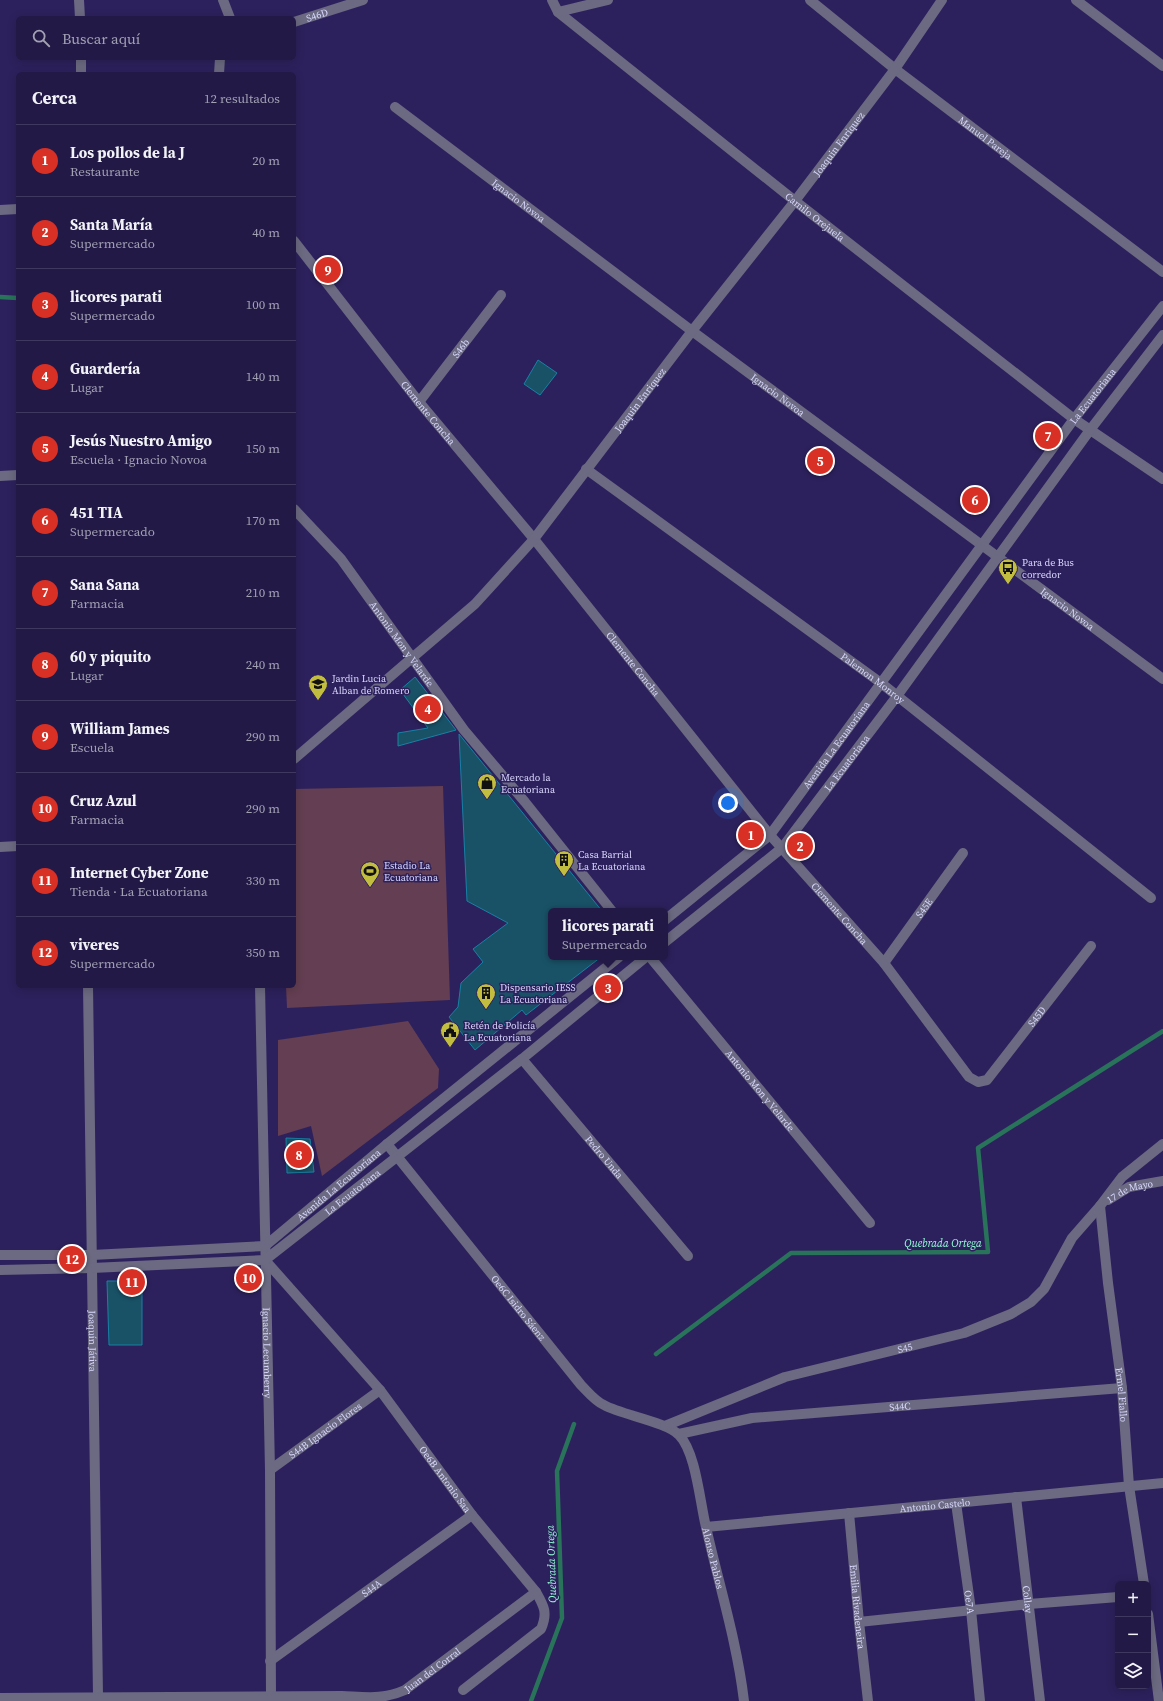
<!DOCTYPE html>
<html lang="es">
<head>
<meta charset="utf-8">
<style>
  :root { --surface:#221946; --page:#2e2651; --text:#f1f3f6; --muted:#a2a0b3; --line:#3f385f; --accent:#d93025 }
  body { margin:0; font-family:"Source Serif 4",serif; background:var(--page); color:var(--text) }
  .controls { position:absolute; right:12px; bottom:12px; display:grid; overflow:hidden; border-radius:6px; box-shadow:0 2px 10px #0003 }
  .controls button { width:36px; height:36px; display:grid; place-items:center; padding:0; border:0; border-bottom:1px solid var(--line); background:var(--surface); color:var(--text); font:20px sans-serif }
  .you { position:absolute; left:728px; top:803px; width:14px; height:14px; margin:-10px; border:3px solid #fff; border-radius:50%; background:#1a73e8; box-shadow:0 0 0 6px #1a73e833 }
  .badge { display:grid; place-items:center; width:26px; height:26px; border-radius:50%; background:var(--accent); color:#fff; font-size:13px; font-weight:700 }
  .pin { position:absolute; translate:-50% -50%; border:2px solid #fff; box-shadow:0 1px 4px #0006 }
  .popup { position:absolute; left:548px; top:908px; width:120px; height:52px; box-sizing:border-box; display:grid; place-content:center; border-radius:6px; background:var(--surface); filter:drop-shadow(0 1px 3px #0005); font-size:13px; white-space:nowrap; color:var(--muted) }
  .popup b { font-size:15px; color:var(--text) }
  .popup::after { content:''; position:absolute; left:50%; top:100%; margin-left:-8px; border:8px solid transparent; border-top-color:var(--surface) }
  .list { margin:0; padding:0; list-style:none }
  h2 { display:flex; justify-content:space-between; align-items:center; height:52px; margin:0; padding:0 16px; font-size:17px }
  h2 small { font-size:13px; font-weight:400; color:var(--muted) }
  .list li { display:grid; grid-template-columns:26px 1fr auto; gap:12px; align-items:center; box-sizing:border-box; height:72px; padding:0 16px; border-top:1px solid var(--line) }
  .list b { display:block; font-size:15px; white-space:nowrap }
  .list p { margin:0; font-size:13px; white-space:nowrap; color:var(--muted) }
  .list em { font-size:13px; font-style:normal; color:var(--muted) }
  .icon { flex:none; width:22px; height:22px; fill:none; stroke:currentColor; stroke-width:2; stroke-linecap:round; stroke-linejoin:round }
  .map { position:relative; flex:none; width:1163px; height:1701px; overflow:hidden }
  .search { position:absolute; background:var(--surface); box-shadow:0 2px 10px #0003; left:16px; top:16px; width:280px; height:44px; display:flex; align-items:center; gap:10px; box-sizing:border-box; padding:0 14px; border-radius:6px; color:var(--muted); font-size:15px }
  .panel { position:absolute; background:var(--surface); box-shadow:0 2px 10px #0003; left:16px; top:72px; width:280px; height:916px; border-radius:6px }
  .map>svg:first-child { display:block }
  .green { fill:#643e52 }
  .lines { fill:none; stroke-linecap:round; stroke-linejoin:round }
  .stream { stroke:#28735a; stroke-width:4.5 }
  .building { fill:#195267; stroke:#1881a4 }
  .minor { stroke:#6b6a82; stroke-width:10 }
  .labels { text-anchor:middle; stroke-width:3; stroke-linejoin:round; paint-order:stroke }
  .street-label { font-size:10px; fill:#d8d6fc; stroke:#2d215d }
  .poi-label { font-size:10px; fill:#d8d6fc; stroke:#2d215d; text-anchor:start }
  .water-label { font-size:11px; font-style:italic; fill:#93fdd5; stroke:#2d215d }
</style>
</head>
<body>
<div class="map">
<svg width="1163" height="1701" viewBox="0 0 1163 1701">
  <rect width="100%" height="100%" fill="#2d215d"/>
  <!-- green -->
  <g class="green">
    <polygon points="443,786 450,1000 287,1008 286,986 294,986 294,789"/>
    <polygon points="408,1021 439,1069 438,1088 322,1176 311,1126 278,1136 278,1040"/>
  </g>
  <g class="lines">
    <!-- stream -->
    <g class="stream">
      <polyline points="0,297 18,298"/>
      <polyline points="656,1354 791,1253 988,1252 978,1148 1163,1031"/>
      <polyline points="531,1701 562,1618 557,1471 574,1424"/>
    </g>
  </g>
  <!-- building -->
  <g class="building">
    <polygon points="538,360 557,373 540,395 524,384"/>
    <polygon points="415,677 456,730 398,746 398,733 428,728 400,690"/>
    <polygon points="459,734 602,911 551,911 551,957 601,957 526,1015 522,1010 475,1050 449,1017 458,1007 461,983 483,962 473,949 508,923 467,901"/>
    <polygon points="286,1138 310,1139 314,1172 287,1173"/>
    <polygon points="107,1281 142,1281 142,1345 109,1345"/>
  </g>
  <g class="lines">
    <!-- minor -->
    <g class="minor">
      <polyline points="79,0 80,18"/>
      <polyline points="223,0 230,18"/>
      <path id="s1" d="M 552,0 L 558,12 L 795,201 L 1074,419 L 1163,479"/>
      <path id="s2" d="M 810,0 L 895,69 L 1163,272"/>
      <polyline points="1076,0 1163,66"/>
      <polyline points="558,12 608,0"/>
      <path id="s3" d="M 294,22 L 363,0"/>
      <polyline points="81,58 81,74"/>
      <polyline points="219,74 220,58"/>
      <path id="s4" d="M 395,107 L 692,331 L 1163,679"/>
      <polyline points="0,210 18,209"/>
      <path id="s5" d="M 294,241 L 419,402 L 534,539 L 770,835 L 884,963 L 969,1077 L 978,1082 L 987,1080 L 1091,946"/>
      <path id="s6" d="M 419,402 L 501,295"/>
      <path id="s7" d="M 586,469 L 881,683 L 1151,898"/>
      <polyline points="0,476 18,475"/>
      <path id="s8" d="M 294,509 L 341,559 L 464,730 L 525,802 L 612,911"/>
      <path id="s9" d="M 294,759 L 475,604 L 534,539 L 692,331 L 795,201 L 895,69 L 942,0"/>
      <polyline points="0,847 18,846"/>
      <path id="s10" d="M 665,920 L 770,835 L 1074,419 L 1163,306"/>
      <path id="s11" d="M 665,942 L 782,848 L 897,696 L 1090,430 L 1163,335"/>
      <path id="s12" d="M 650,957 L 870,1223"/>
      <path id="s13" d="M 884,963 L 963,853"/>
      <path id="s14" d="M 88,986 L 98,1696"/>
      <path id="s15" d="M 260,986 L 270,1470 L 271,1696"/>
      <path id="s16" d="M 522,1059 L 688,1256"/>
      <path id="s17" d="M 387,1144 L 581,1385 C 588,1392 595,1401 604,1405 C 622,1415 667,1422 679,1435 C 696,1452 700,1503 706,1527 C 719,1585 737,1642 744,1701"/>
      <path id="s18" d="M 1108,1200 L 1129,1187 L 1163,1181"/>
      <path id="s19" d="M 1100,1206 L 1108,1283 L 1122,1388 L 1129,1486 L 1144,1584"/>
      <path id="s20" d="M 0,1255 L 92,1255 L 265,1246 L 387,1144 L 619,957"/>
      <path id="s21" d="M 265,1260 L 380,1390 L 472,1515 L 536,1592 C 544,1606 548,1613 541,1629 L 463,1690"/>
      <path id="s22" d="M 0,1270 L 92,1268 L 265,1260 L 522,1059 L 646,957"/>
      <path id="s23" d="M 665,1426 L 785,1377 L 964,1333 L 1011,1314 L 1031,1302 L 1044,1289 L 1072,1238 L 1100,1206 L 1122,1177 L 1163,1144"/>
      <path id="s24" d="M 679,1434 L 752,1418 L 1122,1388"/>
      <path id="s25" d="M 270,1470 L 380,1390"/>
      <path id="s26" d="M 1016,1497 L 1040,1701"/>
      <path id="s27" d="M 956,1503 L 971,1610 L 980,1701"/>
      <path id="s28" d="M 849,1513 L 859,1622 L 868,1701"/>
      <path id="s29" d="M 706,1527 L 1163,1483"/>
      <polyline points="1148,1614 1159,1701"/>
      <polyline points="859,1622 1029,1604 1118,1597"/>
      <path id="s30" d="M 270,1661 L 472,1515"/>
      <path id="s31" d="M 0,1698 L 342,1696 C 366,1697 383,1700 405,1690 L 536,1592"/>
    </g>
  </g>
  <!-- icons -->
  <defs>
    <g id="bus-pin" transform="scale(1)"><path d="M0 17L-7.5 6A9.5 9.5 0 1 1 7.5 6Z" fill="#c2bd3f" stroke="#2d215d"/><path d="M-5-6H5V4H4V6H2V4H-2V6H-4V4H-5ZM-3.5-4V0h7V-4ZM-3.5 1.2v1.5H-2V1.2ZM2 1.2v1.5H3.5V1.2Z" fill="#111"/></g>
    <g id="school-pin" transform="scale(1)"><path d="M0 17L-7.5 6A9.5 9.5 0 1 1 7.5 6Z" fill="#c2bd3f" stroke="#2d215d"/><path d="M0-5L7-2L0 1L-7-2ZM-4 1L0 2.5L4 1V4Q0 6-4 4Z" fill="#111"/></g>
    <g id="shop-pin" transform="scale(1)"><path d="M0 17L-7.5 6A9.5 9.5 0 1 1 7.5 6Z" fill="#c2bd3f" stroke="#2d215d"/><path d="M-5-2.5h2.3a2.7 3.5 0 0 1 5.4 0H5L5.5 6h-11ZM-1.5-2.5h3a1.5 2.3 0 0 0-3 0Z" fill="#111"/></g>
    <g id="building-pin" transform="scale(1)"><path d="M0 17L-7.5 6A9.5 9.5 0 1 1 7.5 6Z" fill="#c2bd3f" stroke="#2d215d"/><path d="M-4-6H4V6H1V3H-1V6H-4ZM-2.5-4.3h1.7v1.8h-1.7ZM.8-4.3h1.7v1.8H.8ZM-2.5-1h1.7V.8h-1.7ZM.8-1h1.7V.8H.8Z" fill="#111"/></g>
    <g id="stadium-pin" transform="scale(1)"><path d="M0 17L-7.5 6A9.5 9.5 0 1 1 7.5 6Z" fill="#c2bd3f" stroke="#2d215d"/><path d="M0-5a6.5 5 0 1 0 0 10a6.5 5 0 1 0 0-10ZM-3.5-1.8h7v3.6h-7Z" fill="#111"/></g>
    <g id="civic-pin" transform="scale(1)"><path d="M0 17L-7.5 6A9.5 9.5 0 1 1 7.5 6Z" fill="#c2bd3f" stroke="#2d215d"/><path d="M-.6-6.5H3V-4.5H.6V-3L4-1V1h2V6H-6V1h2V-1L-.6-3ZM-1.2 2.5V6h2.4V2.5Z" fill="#111"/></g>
  </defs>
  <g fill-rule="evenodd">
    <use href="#bus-pin" x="1008" y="568"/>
    <use href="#school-pin" x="318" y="684"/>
    <use href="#shop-pin" x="487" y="783"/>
    <use href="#building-pin" x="564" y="860"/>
    <use href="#stadium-pin" x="370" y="871"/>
    <use href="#building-pin" x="486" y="993"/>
    <use href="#civic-pin" x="450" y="1031"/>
  </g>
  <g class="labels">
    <!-- street labels -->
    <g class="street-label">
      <text dy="4" stroke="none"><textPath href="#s3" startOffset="24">S46D</textPath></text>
      <text dy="4" stroke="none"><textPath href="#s2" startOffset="223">Manuel Pareja</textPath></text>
      <text dy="4" stroke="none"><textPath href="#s9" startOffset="825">Joaquin Enriquez</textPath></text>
      <text dy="4" stroke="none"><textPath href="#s4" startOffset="155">Ignacio Novoa</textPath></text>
      <text dy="4" stroke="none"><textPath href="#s1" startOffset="342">Camilo Orejuela</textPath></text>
      <text dy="4" stroke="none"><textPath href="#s6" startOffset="68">S46b</textPath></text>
      <text dy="4" stroke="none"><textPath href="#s4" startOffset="479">Ignacio Novoa</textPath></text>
      <text dy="4" stroke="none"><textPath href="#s10" startOffset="680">La Ecuatoriana</textPath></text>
      <text dy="4" stroke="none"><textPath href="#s9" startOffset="501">Joaquin Enriquez</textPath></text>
      <text dy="4" stroke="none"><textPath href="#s5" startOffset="218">Clemente Concha</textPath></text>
      <text dy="4" stroke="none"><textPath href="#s4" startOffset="839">Ignacio Novoa</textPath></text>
      <text dy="4" stroke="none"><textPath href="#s8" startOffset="173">Antonio Mon y Velarde</textPath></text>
      <text dy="4" stroke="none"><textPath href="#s5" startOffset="542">Clemente Concha</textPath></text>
      <text dy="4" stroke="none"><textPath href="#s7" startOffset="355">Palemon Monroy</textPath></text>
      <text dy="4" stroke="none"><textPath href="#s10" startOffset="247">Avenida La Ecuatoriana</textPath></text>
      <text dy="4" stroke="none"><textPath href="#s11" startOffset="257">La Ecuatoriana</textPath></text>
      <text dy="4" stroke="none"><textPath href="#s13" startOffset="68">S45E</textPath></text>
      <text dy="4" stroke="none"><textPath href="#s5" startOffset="866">Clemente Concha</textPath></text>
      <text dy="4" stroke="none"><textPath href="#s5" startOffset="1175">S45D</textPath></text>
      <text dy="4" stroke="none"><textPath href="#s12" startOffset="173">Antonio Mon y Velarde</textPath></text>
      <text dy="4" stroke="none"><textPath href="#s16" startOffset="128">Pedro Unda</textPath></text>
      <text dy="4" stroke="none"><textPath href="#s20" startOffset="361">Avenida La Ecuatoriana</textPath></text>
      <text dy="4" stroke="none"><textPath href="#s22" startOffset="376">La Ecuatoriana</textPath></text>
      <text dy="4" stroke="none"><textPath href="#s18" startOffset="24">17 de Mayo</textPath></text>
      <text dy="4" stroke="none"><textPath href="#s17" startOffset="210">Oe6C Isidro Sáenz</textPath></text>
      <text dy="4" stroke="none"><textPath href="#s14" startOffset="355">Joaquín Játiva</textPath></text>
      <text dy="4" stroke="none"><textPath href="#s23" startOffset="253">S45</textPath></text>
      <text dy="4" stroke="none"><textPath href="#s15" startOffset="367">Ignacio Lecumberry</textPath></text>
      <text dy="4" stroke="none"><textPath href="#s19" startOffset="190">Ermel Fiallo</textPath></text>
      <text dy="4" stroke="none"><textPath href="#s24" startOffset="223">S44C</textPath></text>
      <text dy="4" stroke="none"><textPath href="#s25" startOffset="68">S44B Ignacio Flores</textPath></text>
      <text dy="4" stroke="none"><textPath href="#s21" startOffset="284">Oe6B Antonio Saa</textPath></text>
      <text dy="4" stroke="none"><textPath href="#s29" startOffset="230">Antonio Castelo</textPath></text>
      <text dy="4" stroke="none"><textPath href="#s17" startOffset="550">Alonso Pablos</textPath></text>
      <text dy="4" stroke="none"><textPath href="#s30" startOffset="125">S44A</textPath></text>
      <text dy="4" stroke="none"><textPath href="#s26" startOffset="103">Collay</textPath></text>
      <text dy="4" stroke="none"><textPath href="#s27" startOffset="100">Oe7A</textPath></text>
      <text dy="4" stroke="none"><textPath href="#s28" startOffset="94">Emilia Rivadeneira</textPath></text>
      <text dy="4" stroke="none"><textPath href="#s31" startOffset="440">Juan del Corral</textPath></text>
    </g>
    <!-- poi labels -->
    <g class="poi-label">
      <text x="1022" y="566">Para de Bus<tspan x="1022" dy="12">corredor</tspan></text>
      <text x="332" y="682">Jardin Lucia<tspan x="332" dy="12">Alban de Romero</tspan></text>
      <text x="501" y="781">Mercado la<tspan x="501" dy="12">Ecuatoriana</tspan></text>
      <text x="578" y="858">Casa Barrial<tspan x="578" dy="12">La Ecuatoriana</tspan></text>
      <text x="384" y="869">Estadio La<tspan x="384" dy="12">Ecuatoriana</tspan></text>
      <text x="500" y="991">Dispensario IESS<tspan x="500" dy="12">La Ecuatoriana</tspan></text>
      <text x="464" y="1029">Retén de Policía<tspan x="464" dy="12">La Ecuatoriana</tspan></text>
    </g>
    <!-- water labels -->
    <g class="water-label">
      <text x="943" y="1247">Quebrada Ortega</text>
      <text transform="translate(551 1564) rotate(-92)" y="4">Quebrada Ortega</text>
    </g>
  </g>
</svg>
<div class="controls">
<button>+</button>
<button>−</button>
<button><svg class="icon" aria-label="layers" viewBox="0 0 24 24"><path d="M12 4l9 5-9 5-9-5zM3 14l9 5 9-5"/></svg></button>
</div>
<div class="you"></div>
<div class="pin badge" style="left:751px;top:835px">1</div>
<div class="pin badge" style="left:800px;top:846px">2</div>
<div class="pin badge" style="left:608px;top:988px">3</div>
<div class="popup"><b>licores parati</b>Supermercado</div>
<div class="pin badge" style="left:428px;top:709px">4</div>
<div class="pin badge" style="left:820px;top:461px">5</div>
<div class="pin badge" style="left:975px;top:500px">6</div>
<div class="pin badge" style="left:1048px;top:436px">7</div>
<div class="pin badge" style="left:299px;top:1155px">8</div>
<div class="pin badge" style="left:328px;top:270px">9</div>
<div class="pin badge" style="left:249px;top:1278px">10</div>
<div class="pin badge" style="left:132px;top:1282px">11</div>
<div class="pin badge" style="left:72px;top:1259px">12</div>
<div class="search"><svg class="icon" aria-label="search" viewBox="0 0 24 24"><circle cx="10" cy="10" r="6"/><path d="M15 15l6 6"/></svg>Buscar aquí</div>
<section class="panel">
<h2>Cerca<small>12 resultados</small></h2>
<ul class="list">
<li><span class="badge">1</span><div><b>Los pollos de la J</b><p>Restaurante</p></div><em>20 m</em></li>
<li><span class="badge">2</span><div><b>Santa María</b><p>Supermercado</p></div><em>40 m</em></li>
<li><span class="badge">3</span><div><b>licores parati</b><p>Supermercado</p></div><em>100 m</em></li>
<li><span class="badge">4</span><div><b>Guardería</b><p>Lugar</p></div><em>140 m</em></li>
<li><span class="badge">5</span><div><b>Jesús Nuestro Amigo</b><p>Escuela · Ignacio Novoa</p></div><em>150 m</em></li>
<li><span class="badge">6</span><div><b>451 TIA</b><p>Supermercado</p></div><em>170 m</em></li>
<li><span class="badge">7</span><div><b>Sana Sana</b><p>Farmacia</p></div><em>210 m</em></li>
<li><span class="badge">8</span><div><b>60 y piquito</b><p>Lugar</p></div><em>240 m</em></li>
<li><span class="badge">9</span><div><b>William James</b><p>Escuela</p></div><em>290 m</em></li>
<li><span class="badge">10</span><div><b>Cruz Azul</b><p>Farmacia</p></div><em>290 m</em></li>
<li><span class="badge">11</span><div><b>Internet Cyber Zone</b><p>Tienda · La Ecuatoriana</p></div><em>330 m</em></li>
<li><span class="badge">12</span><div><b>viveres</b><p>Supermercado</p></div><em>350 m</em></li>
</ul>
</section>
</div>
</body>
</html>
